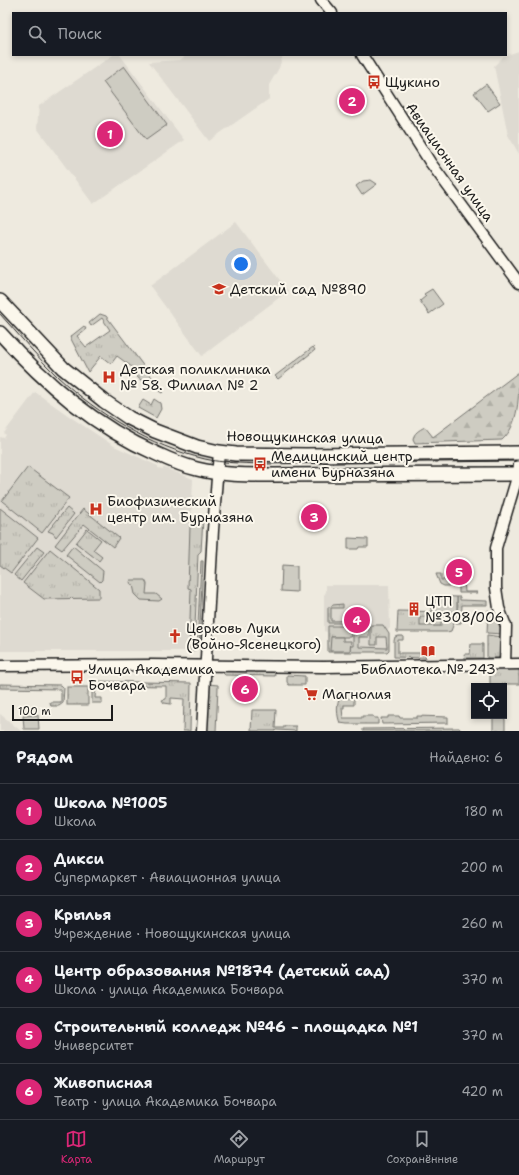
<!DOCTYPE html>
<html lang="ru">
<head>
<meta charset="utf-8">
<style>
  :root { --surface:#171b24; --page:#20242c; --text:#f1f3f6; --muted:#9ea1a6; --line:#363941; --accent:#db2777 }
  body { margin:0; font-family:"Shantell Sans",sans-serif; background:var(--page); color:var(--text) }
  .controls { position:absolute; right:12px; bottom:12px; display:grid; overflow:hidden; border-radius:0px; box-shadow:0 2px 6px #0003 }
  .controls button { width:36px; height:36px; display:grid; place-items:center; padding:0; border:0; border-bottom:1px solid var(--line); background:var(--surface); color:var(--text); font:20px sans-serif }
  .scale { position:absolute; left:12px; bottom:10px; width:101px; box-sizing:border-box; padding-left:4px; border:2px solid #1c1c1c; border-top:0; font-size:11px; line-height:14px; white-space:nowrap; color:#1c1c1c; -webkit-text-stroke:3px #fbf7ec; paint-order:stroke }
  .you { position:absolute; left:241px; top:264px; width:14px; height:14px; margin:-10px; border:3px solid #fff; border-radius:50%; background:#1a73e8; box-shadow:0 0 0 6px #1a73e833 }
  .badge { display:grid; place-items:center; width:26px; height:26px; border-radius:50%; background:var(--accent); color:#fff; font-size:13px; font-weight:700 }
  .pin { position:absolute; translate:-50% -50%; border:2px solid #fff; box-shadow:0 1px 4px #0006 }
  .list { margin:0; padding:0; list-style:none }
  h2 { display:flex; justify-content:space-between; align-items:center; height:52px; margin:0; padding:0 16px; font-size:17px }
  h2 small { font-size:13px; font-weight:400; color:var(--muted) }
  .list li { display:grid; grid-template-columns:26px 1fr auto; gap:12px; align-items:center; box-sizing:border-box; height:56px; padding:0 16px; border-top:1px solid var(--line) }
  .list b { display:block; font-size:15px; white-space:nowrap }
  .list p { margin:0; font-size:13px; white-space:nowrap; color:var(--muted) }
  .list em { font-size:13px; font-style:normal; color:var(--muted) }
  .icon { flex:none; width:22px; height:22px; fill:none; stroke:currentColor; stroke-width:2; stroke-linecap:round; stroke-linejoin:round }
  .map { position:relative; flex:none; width:519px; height:731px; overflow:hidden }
  .search { position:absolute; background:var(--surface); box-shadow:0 2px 6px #0003; left:12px; right:12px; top:12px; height:44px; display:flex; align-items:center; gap:10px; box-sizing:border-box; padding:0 14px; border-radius:0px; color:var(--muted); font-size:15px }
  .sheet { height:388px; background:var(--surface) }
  nav { display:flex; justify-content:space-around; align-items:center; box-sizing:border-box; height:56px; border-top:1px solid var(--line); background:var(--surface); font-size:11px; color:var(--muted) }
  nav a { display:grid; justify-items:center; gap:2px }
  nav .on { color:var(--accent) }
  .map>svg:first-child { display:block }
  .built { fill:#dedad1 }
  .grass { fill:url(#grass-tufts); stroke:#75746f }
  .forest { fill:url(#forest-firs); stroke:#75746f }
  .park { fill:#ceccc2; stroke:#75746f }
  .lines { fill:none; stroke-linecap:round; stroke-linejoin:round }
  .minor-casing { stroke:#1c1c1c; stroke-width:13 }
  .major-casing { stroke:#1c1c1c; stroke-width:16 }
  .minor { stroke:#fbf7ec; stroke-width:10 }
  .major { stroke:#fbf7ec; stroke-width:13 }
  .tram { stroke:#1c1c1c; stroke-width:1 }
  .labels { text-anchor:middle; stroke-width:4; stroke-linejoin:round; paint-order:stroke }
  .poi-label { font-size:14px; fill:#1c1c1c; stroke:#fbf7ec; text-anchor:start }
  .street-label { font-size:14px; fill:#1c1c1c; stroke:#fbf7ec }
</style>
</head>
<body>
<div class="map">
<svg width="519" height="731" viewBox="0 0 519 731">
  <defs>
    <pattern id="grass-tufts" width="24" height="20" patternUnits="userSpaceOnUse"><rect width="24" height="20" fill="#ceccc2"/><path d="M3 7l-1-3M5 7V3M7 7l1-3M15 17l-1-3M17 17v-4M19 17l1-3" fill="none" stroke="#b0afa6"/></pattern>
    <pattern id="forest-firs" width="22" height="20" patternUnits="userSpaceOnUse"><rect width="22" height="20" fill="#ceccc2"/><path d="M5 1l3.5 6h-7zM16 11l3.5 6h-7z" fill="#b0afa6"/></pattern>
  </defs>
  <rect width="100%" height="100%" fill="#eeeadf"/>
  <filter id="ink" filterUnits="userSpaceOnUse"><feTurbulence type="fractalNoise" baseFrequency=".025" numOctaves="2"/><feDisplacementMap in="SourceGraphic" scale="8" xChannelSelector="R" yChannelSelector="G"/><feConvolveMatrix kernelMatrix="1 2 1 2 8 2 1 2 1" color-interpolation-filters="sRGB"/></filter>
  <g filter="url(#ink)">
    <!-- built -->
    <g class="built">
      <polygon points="519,51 519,154 508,135 494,66 504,56"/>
      <polygon points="113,55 120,55 184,140 93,204 37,128 39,106"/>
      <polygon points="187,55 283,55 279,68 269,85 269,99 209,141 149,62 180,60"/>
      <polygon points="236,222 288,291 202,356 150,286"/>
      <polygon points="35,392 69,416 114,446 158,466 158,468 163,469 163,468 165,468 193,479 188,588 191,588 189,651 0,651 0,437 4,438 6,435 4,433"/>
      <polygon points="326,585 389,585 390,628 386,632 387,652 328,652 327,632 324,631 324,595 326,592"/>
      <polygon points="0,714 21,731 0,731"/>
    </g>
    <!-- grass -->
    <g class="grass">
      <polygon points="100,314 106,316 163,392 162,393 138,378 136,375 136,370 117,356 111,364 101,356 88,372 70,337 84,326 86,329 77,336 86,347 110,330 102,318 91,326 89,323"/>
      <polygon points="154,399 160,403 161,409 156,418 138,408 143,400 151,405"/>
      <polygon points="28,467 69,498 42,533 2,501"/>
      <polygon points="0,508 38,538 11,573 0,565"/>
      <polygon points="67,508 74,514 56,537 53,533 48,531"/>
      <polygon points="83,509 119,538 113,547 84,524 62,550 55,545"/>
      <polygon points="192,518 203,519 201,551 198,554 194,651 189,651 191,589 188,588 190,526"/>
      <polygon points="87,529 101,540 93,550 102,557 99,561 76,543"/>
      <polygon points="73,546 103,571 102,580 100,582 66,555"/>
      <polygon points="37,547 44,552 21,581 14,575"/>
      <polygon points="50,549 99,589 99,598 44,599 23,583"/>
      <polygon points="201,561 203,561 199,649 197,646"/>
      <polygon points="436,574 441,574 441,580 464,580 465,592 477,592 477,593 459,593 459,586 444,586 440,584"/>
      <polygon points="131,580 145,580 147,584 146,594 156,594 162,599 159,601 141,600 135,594 133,585 131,584 130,582"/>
      <polygon points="457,597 460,597 460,600 487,601 487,605 462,605 461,623 454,623 451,631 447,632 397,632 398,611 457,612"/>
      <polygon points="343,604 343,608 331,608 331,621 368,620 369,623 328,623 328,607 330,607 333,605"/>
      <path d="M 488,610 C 497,614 502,624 502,634 L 487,633 Z"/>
      <polygon points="369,625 369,637 359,637 359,647 387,648 386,637 377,637 377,645 371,645 371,625 383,625 389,634 389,650 387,652 328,652 328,626 351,626 351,637 331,637 350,651 350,646 353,646 353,626"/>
      <polygon points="487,635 502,637 502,658 487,658"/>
      <polygon points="399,636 403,636 403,640 398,640 398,653 425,653 426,658 394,657 394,641 395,637"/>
      <polygon points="471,644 483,644 483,658 465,658 464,654 470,654"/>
      <rect x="490" y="669" width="29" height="15"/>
      <polygon points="224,670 274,671 275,676 225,675 222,672"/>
      <polygon points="287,675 305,676 305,685 289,685 287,682"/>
      <polygon points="92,681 191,683 190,731 183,731 184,699 171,698 171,704 164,703 162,700 166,699 166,686 96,685 95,698 102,698 102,703 92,703"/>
      <polygon points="0,684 61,685 64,688 63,703 59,706 51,706 50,702 61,702 61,689 0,688"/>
      <polygon points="208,684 218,685 218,688 216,731 206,731"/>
      <rect x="67" y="687" width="21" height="18"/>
      <path d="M 340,698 L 354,698 L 354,705 L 344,705 L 344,708 L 342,708 L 343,718 L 362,718 L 362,716 L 373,716 L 374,718 L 378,718 L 378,724 L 347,724 L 340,723 C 337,716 336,704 340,698 Z"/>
      <polygon points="252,710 276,710 275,728 284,728 284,726 296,726 296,731 276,730 275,731 251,731"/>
      <polygon points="388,716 399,716 400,718 417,718 417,716 448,717 448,723 382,724 381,718 388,718"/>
      <polygon points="493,716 504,716 504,719 505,719 505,730 504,731 493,731"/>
      <polygon points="459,728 462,731 363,731 363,729"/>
    </g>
    <!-- forest -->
    <path class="forest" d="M 519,372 C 519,396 519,425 502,440 L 415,443 L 413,439 C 414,433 419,430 425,427 L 433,437 Z"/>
    <!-- park -->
    <g class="park">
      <polygon points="124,66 167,125 146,140 103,82"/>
      <polygon points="486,84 500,103 488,111 474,93"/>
      <polygon points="371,180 377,184 362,195 356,186 363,181"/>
      <polygon points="432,289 443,304 429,314 420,301 426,296 424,294"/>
      <polygon points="313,347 315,350 278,379 275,376"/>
      <polygon points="348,538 368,539 368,547 359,547 358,549 348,549"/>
      <polygon points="282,565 297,566 297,592 281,591"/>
      <polygon points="431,596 457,597 457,612 431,611"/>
      <rect x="420" y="617" width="21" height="9"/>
      <polygon points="331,637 343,637 343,641 351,641 350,651 330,651"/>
      <polygon points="38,715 39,729 24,729 23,716"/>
    </g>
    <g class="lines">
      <!-- minor casing -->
      <g class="minor-casing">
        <g id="minor">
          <polyline points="321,0 332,13"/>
          <polyline points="362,55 430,162 519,283"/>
          <polyline points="505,664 506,626 499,608 496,588 496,548 518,474 519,465"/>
          <polyline points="0,666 151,665 324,667 519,664"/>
          <polyline points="202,731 213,530 219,452"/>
        </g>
      </g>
      <!-- major casing -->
      <g class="major-casing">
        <g id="major">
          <polyline points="0,301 63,368 104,401 129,418 155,431 197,447 219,452 236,454 306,455 519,453"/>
          <path d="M 0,333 C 45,383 95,427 157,454 C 170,460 184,466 197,469 C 221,475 245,475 270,475 L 519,474"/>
        </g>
      </g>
      <!-- minor -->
      <use href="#minor" class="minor"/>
      <!-- major -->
      <use href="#major" class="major"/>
      <!-- tram -->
      <path class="tram" d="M 0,314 C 19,335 37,357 58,377 C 99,415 150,446 205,459 C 223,463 241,463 260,464 L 519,461"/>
    </g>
  </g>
  <!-- icons -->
  <defs>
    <g id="bus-bare" transform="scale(1.08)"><path d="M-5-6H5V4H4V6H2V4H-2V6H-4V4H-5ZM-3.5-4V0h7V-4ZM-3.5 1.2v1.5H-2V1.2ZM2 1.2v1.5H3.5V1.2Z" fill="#c8321e" stroke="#fbf7ec" stroke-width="2.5" paint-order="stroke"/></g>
    <g id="school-bare" transform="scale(1.08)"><path d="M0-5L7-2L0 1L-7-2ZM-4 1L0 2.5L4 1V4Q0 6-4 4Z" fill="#c8321e" stroke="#fbf7ec" stroke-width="2.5" paint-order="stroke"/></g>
    <g id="hospital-bare" transform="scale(1.08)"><path d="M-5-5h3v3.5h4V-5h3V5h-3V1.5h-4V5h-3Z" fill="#c8321e" stroke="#fbf7ec" stroke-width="2.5" paint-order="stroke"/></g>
    <g id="building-bare" transform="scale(1.08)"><path d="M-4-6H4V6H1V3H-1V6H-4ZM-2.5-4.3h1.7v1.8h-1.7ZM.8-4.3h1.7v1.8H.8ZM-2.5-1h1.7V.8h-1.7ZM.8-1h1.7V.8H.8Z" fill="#c8321e" stroke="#fbf7ec" stroke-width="2.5" paint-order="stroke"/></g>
    <g id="church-bare" transform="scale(1.08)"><path d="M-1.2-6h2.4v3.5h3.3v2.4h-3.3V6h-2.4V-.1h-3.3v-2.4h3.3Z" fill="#c8321e" stroke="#fbf7ec" stroke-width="2.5" paint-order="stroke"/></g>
    <g id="library-bare" transform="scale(1.08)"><path d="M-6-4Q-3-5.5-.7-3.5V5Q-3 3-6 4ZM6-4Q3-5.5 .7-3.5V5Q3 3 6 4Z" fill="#c8321e" stroke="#fbf7ec" stroke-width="2.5" paint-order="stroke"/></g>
    <g id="supermarket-bare" transform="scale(1.08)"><path d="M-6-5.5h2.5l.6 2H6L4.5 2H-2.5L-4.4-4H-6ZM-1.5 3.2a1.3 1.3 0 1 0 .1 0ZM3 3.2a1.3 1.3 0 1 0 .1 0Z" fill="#c8321e" stroke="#fbf7ec" stroke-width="2.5" paint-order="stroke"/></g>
  </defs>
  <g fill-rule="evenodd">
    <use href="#bus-bare" x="374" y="82"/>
    <use href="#school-bare" x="219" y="289"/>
    <use href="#hospital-bare" x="109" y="377"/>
    <use href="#bus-bare" x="260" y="464"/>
    <use href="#hospital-bare" x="96" y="509"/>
    <use href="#building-bare" x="414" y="609"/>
    <use href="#church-bare" x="175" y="636"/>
    <use href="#library-bare" x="428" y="651"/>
    <use href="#bus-bare" x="77" y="677"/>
    <use href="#supermarket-bare" x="311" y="694"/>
  </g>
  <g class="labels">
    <!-- poi labels -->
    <g class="poi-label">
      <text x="385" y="87">Щукино</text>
      <text x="230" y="294">Детский сад №890</text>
      <text x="120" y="374">Детская поликлиника<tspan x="120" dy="16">№ 58. Филиал № 2</tspan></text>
      <text x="271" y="461">Медицинский центр<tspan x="271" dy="16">имени Бурназяна</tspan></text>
      <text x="107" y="506">Биофизический<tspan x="107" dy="16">центр им. Бурназяна</tspan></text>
      <text x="425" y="606">ЦТП<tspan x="425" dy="16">№308/006</tspan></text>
      <text x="186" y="633">Церковь Луки<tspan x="186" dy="16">(Войно-Ясенецкого)</tspan></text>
      <text x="88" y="674">Улица Академика<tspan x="88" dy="16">Бочвара</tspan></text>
      <text x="428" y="674" text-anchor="middle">Библиотека № 243</text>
      <text x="322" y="699">Магнолия</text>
    </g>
    <!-- street labels -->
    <g class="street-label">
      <text transform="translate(450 162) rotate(55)" y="5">Авиационная улица</text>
      <text transform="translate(305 437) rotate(1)" y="5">Новощукинская улица</text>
    </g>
  </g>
</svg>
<div class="controls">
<button><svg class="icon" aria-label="locate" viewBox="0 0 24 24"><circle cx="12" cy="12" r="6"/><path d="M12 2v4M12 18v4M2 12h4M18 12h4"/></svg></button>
</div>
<div class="scale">100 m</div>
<div class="you"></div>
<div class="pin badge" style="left:110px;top:134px">1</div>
<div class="pin badge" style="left:352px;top:101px">2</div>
<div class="pin badge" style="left:314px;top:517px">3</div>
<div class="pin badge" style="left:357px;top:620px">4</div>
<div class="pin badge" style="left:459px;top:572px">5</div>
<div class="pin badge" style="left:245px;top:689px">6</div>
<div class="search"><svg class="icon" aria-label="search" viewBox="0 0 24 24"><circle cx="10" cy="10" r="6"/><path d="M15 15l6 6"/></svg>Поиск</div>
</div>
<section class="sheet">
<h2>Рядом<small>Найдено: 6</small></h2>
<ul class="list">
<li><span class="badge">1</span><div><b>Школа №1005</b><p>Школа</p></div><em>180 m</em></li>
<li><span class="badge">2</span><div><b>Дикси</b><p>Супермаркет · Авиационная улица</p></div><em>200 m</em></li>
<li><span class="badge">3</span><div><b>Крылья</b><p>Учреждение · Новощукинская улица</p></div><em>260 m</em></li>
<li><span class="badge">4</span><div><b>Центр образования №1874 (детский сад)</b><p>Школа · улица Академика Бочвара</p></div><em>370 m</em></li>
<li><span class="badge">5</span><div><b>Строительный колледж №46 - площадка №1</b><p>Университет</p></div><em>370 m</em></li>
<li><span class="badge">6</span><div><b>Живописная</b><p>Театр · улица Академика Бочвара</p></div><em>420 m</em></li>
</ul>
</section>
<nav>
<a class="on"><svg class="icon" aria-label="map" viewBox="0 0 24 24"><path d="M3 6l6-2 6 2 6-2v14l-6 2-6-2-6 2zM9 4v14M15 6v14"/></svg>Карта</a>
<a><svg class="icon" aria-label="directions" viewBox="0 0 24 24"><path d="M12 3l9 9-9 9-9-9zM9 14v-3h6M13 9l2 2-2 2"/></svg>Маршрут</a>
<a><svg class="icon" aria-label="saved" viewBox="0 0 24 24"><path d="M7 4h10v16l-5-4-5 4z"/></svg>Сохранённые</a>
</nav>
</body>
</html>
